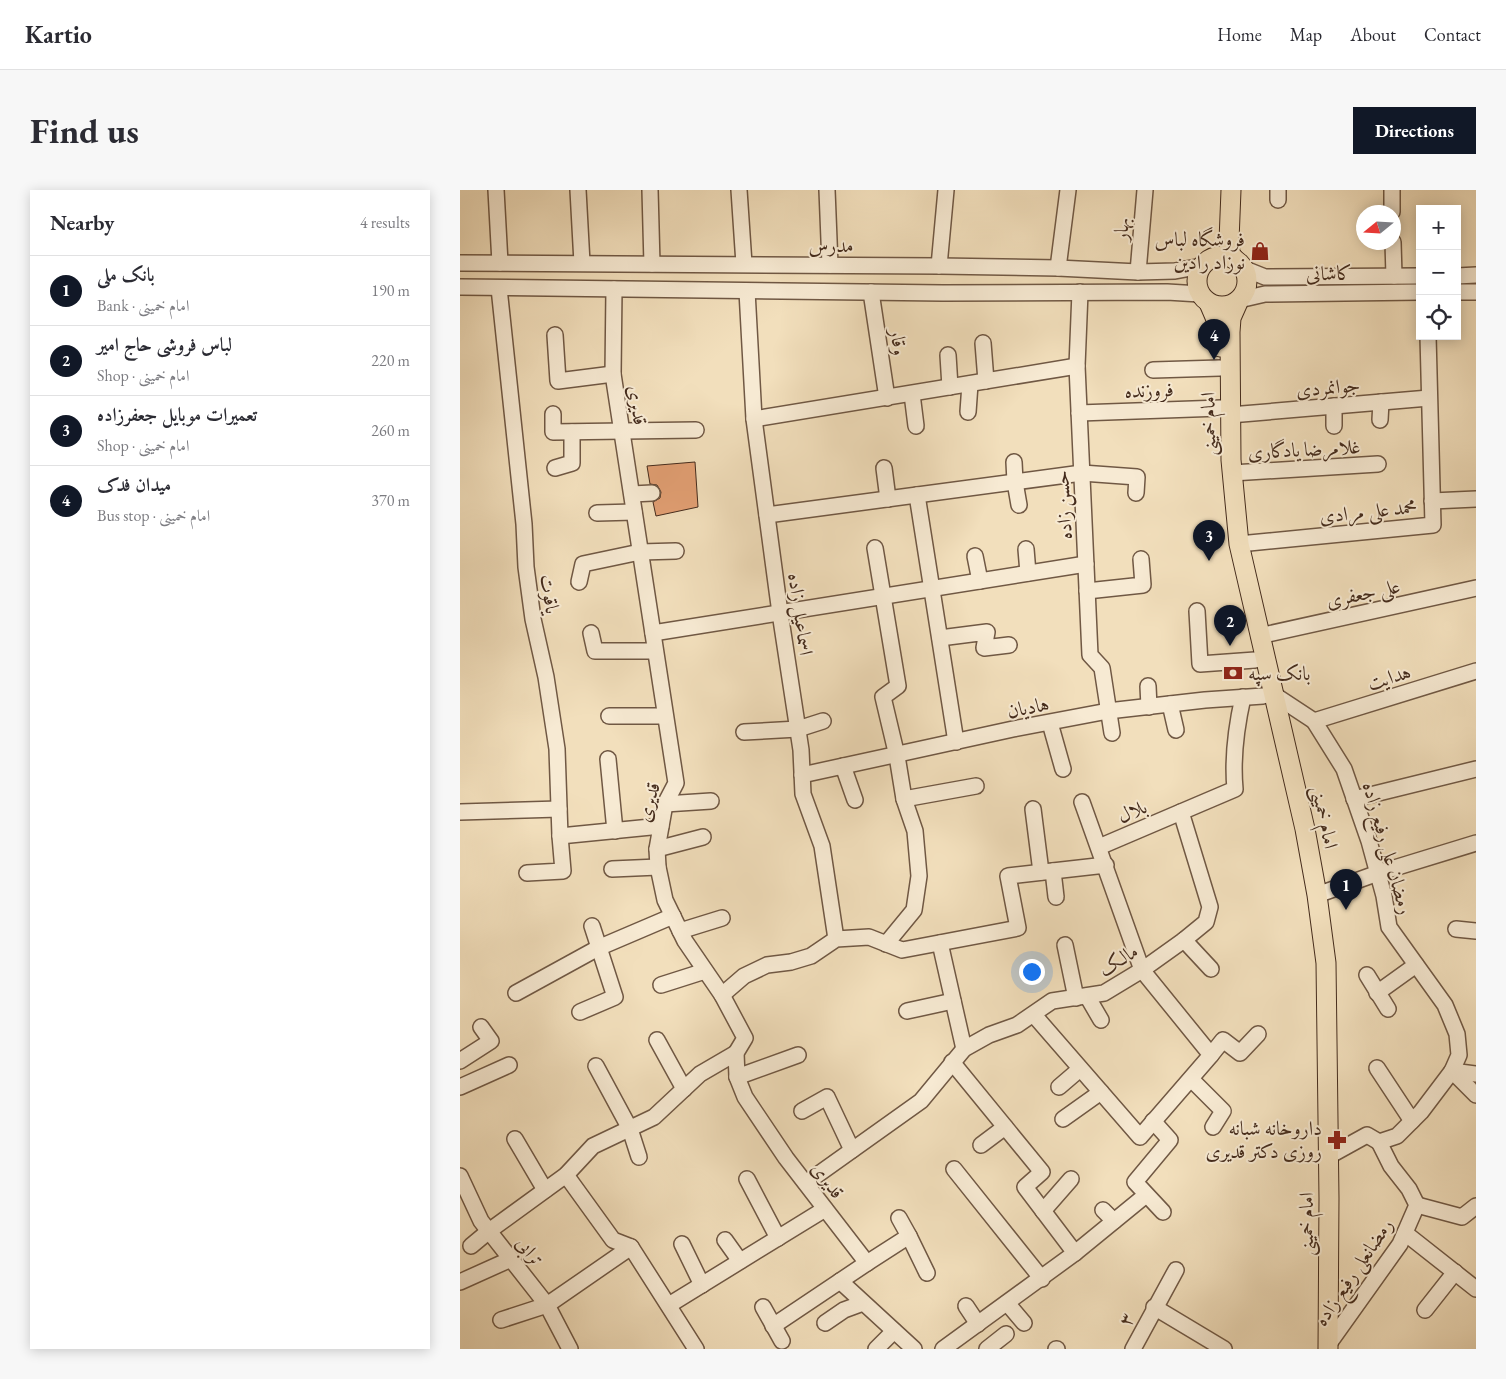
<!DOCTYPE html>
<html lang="en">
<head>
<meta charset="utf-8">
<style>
  :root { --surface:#fff; --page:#f7f7f7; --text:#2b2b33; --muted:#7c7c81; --line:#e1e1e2; --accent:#111827 }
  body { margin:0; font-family:"EB Garamond",Amiri,serif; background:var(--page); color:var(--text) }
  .controls { position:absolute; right:15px; top:15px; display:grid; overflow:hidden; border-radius:0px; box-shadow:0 2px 12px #0003 }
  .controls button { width:45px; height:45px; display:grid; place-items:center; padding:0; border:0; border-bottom:1px solid var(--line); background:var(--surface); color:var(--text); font:25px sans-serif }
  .compass { position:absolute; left:896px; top:15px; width:45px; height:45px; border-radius:50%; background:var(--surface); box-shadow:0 2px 12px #0003; rotate:252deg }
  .you { position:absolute; left:571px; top:781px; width:18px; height:18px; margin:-12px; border:4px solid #fff; border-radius:50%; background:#1a73e8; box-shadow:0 0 0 8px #1a73e833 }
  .badge { display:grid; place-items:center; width:32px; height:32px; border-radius:50%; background:var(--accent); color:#fff; font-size:16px; font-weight:700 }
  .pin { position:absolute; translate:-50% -41px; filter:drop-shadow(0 1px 2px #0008) }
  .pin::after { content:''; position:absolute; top:26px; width:18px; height:15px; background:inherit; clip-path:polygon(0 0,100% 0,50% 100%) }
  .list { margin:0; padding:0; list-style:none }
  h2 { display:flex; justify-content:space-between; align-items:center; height:65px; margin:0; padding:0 20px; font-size:21px }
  h2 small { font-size:16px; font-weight:400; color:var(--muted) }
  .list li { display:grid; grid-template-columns:32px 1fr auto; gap:15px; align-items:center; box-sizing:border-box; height:70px; padding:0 20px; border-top:1px solid var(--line) }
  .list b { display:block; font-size:19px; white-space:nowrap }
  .list p { margin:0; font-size:16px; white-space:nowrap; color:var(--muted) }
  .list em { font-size:16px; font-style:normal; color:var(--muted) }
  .icon { flex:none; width:28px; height:28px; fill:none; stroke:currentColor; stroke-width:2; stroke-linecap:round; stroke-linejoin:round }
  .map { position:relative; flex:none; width:1016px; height:1159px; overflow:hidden; border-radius:0px }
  header { display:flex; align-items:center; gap:30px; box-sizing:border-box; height:70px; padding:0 25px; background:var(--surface); border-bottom:1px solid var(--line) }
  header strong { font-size:24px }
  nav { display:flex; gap:28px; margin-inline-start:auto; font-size:18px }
  .intro { display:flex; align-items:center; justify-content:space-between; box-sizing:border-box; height:120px; padding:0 30px }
  h1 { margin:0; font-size:35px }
  .button { padding:12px 22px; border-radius:0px; background:var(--accent); color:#fff; font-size:18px; font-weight:700 }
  main { display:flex; gap:30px; padding:0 30px }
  aside { flex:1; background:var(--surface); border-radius:0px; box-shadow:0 2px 12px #0003 }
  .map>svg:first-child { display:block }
  .building { fill:#e29f73; stroke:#442b1c }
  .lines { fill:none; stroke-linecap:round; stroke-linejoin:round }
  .minor-casing { stroke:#705844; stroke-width:18 }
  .major-casing { stroke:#442b1c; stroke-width:21 }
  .minor { stroke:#f7ead3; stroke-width:15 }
  .major { stroke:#f2dfbc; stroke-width:19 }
  .labels { text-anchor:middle; stroke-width:4; stroke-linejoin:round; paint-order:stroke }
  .street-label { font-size:20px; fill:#442b1c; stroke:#f7ead3 }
  .poi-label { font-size:20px; fill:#442b1c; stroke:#f7ead3; text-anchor:end }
</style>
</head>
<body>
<header>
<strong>Kartio</strong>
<nav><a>Home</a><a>Map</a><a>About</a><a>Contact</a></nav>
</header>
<div class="intro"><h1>Find us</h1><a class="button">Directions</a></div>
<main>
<aside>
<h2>Nearby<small>4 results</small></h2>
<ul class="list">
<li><span class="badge">1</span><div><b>بانک ملی</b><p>Bank · امام خمینی</p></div><em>190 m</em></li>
<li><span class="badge">2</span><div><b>لباس فروشی حاج امیر</b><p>Shop · امام خمینی</p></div><em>220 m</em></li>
<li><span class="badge">3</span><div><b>تعمیرات موبایل جعفرزاده</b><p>Shop · امام خمینی</p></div><em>260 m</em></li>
<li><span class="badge">4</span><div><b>میدان فدک</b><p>Bus stop · امام خمینی</p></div><em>370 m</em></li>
</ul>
</aside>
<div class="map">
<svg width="1016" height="1159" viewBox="0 0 1016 1159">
  <rect width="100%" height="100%" fill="#f2dfbc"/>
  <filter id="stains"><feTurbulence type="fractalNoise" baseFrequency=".004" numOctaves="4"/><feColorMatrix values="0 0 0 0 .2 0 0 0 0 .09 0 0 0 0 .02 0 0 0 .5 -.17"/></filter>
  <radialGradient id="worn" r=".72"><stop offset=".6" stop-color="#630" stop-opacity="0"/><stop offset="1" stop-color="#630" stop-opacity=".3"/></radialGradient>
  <!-- building -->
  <polygon class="building" points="235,272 238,317 196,326 193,312 200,308 201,302 197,295 190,294 187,276"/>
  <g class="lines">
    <!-- minor casing -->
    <g class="minor-casing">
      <g id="minor">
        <polyline points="36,0 40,73"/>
        <polyline points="118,0 122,73"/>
        <polyline points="190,0 192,74"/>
        <polyline points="279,0 284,74"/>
        <polyline points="367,0 370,75"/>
        <polyline points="932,0 932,22"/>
        <polyline points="818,10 818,0"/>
        <polyline points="933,52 934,86"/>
        <polyline points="0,73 479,76 598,78 678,82 715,81 742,76"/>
        <polyline points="479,76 486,0"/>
        <polyline points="598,78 608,0"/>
        <polyline points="785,79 805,87 960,86"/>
        <polyline points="678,82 685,0"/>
        <polyline points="997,86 1016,85"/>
        <polyline points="0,97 483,103 707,102 740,104"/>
        <polyline points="39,98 64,334 66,377 73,429 86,487 97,559 100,646 103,681 67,683"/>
        <polyline points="154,99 153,184 216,593 205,614 197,659 198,677 205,710 225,751 262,805 285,848 276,863 277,887 285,907 326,968 407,1073"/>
        <polyline points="287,101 294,229 320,423 341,560 343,604 362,656 376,749"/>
        <polyline points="411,102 427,208"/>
        <polyline points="620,102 617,176 630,465 642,478 652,543"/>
        <polyline points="997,102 1016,102"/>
        <polyline points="779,110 805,104 960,102"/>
        <polyline points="95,145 98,191 153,184"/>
        <polyline points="523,153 526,191"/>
        <polyline points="488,165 490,197"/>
        <polyline points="693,180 760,178"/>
        <polyline points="452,204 456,236"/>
        <polyline points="508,222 510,194"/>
        <polyline points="619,223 761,218"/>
        <polyline points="93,224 93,242 236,240"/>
        <polyline points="770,225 969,208"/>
        <polyline points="294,229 617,176"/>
        <polyline points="920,230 921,212"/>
        <polyline points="874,236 874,216"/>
        <polyline points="554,272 555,292 559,315"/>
        <polyline points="95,278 112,273 112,242"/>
        <polyline points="424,278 428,309"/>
        <polyline points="772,283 918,274"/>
        <polyline points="172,304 192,303"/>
        <polyline points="457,305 496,552"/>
        <polyline points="972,311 1016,309"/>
        <polyline points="137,323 174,322"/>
        <polyline points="307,325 622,283 677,287 676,303"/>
        <polyline points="779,354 973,335 968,146"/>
        <polyline points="415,358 438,496 423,507 437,566 444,609 455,641 459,686 454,720 426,754"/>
        <polyline points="566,359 568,383"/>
        <polyline points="515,366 520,391"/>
        <polyline points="119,392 123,374 180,362 216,361"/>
        <polyline points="627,401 683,395 681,369"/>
        <polyline points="737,421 740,474 795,470"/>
        <polyline points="131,443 135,461 195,461"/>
        <polyline points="193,443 626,374"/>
        <polyline points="799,446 1016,398"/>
        <polyline points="480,448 527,442 524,458 549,455"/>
        <polyline points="688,496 689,517"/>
        <polyline points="813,504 854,531 884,579 909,651 924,706 929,737 985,815 997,844 999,865 992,881 961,922 937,946 919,952 907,945 869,966"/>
        <polyline points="710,514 716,540"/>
        <polyline points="149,526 205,526"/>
        <polyline points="854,531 1016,481"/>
        <polyline points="590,533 603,579"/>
        <polyline points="284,542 338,539 363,531"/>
        <polyline points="148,569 155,641"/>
        <polyline points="383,576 395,610"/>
        <polyline points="342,585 553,539 648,521 745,510 803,506"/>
        <polyline points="444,609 516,596"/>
        <polyline points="894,609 1016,579"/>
        <polyline points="205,614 251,611"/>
        <polyline points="573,619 581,682"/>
        <polyline points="0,622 99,619"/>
        <polyline points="100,646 201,636"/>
        <polyline points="639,657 721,622"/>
        <polyline points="197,659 243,647"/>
        <polyline points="152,679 198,677"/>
        <polyline points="593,681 596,707"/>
        <polyline points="857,705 918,683 1016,653"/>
        <polyline points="996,739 1016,741"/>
        <polyline points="220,741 262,728"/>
        <polyline points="724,750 751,779"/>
        <polyline points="480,753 504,859"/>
        <polyline points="605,755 616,808"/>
        <polyline points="907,785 928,819"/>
        <polyline points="201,795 245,781"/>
        <polyline points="56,803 138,758 213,726"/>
        <polyline points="917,803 956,775"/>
        <polyline points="262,805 284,786 307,775 331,772 351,766 376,749 409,747 442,760 558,738 548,686 646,675"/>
        <polyline points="627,806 641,830"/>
        <polyline points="447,821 493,811"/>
        <polyline points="120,822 155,807 132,736"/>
        <polyline points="574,825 680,947 751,865 682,780 622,612"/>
        <polyline points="197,850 224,899"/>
        <polyline points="751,865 763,850 780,863 798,844"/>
        <polyline points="0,871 31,851 21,837"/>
        <polyline points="492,872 582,982 565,997 615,1063 686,1005"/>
        <polyline points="136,876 170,939 179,967"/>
        <polyline points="917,878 952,931"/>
        <polyline points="992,881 1016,905"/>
        <polyline points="992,881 1016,884"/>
        <polyline points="277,887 338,865"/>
        <polyline points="731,889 763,921 753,937"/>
        <polyline points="0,897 49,875"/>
        <polyline points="599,897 620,879"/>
        <polyline points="342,921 367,907 392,960"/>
        <polyline points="603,929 641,902"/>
        <polyline points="693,931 710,950 675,992 703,1022"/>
        <polyline points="55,949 85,1000"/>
        <polyline points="521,955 545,937"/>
        <polyline points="494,979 582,1089"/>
        <polyline points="106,985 153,1050 171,1057 236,1159"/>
        <polyline points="0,986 21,1031 87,1115 110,1159"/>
        <polyline points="287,989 318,1048"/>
        <path d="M 346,993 L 461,911 L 504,859 L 529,845 L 557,835 L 592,811 L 644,803 L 682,780 L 724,750 L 746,732 L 750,717 L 721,622 L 775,599 C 772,567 776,538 783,507"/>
        <polyline points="957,1015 1002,1027 1016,1016"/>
        <polyline points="643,1020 654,1031"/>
        <polyline points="583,1021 611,989"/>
        <polyline points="945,1043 1016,1099"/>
        <polyline points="449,1046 467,1083"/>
        <polyline points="265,1050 280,1071"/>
        <polyline points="222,1054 242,1095"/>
        <polyline points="11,1056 29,1041 106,985 133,956 194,927 240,884 276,863"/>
        <polyline points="380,1091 454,1159"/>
        <polyline points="0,1092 51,1069"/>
        <polyline points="547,1113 564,1133"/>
        <polyline points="209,1115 365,1019"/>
        <polyline points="506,1116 518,1134"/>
        <polyline points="303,1117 322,1151"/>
        <polyline points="694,1117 764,1159"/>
        <polyline points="965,1120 995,1082"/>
        <polyline points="41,1130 87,1115 171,1057"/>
        <polyline points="365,1133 384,1120 403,1113"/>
        <polyline points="313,1136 407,1073 449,1046 439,1028"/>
        <polyline points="868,1155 940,1054 957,1015 949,999 931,976 919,952"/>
        <polyline points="416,1159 434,1141"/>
        <polyline points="483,1159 615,1063"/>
        <polyline points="527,1159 546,1144"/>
        <polyline points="596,1159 597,1159"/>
        <polyline points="673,1159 716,1080"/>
      </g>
    </g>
    <!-- major casing -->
    <g class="major-casing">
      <g id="major">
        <polyline points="771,0 769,51 770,63 774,69"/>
        <circle cx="762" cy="91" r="25"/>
        <polyline points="779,110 771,128 770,142 771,270 779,354 845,639 857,705 866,773 869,1008 868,1159"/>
        <polyline points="749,113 758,134 760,157"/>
      </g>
    </g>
    <!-- minor -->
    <use href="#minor" class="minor"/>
    <!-- major -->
    <use href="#major" class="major"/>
  </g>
  <!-- icons -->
  <defs>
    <g id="shop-bare" transform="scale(1.5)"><path d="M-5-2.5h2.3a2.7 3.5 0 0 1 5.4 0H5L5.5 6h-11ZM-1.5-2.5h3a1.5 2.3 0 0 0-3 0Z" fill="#8f2418" stroke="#f7ead3" stroke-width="2.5" paint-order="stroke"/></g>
    <g id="bank-bare" transform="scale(1.5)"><path d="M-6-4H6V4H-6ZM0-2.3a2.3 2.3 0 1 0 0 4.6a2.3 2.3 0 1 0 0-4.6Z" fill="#8f2418" stroke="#f7ead3" stroke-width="2.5" paint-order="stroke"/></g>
    <g id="pharmacy-bare" transform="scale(1.5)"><path d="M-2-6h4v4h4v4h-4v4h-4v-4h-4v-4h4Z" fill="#8f2418" stroke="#f7ead3" stroke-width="2.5" paint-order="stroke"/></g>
  </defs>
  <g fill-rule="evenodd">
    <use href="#shop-bare" x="800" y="61"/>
    <use href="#bank-bare" x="773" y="483"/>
    <use href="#pharmacy-bare" x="877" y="950"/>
  </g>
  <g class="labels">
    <!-- street labels -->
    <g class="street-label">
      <text transform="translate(661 39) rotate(-85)" y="7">بهار</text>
      <text x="371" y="62">مدرس</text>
      <text transform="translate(869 83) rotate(-1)" y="7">کاشانی</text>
      <text transform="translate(439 152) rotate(82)" y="7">وقار</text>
      <text transform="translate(868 197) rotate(-5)" y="7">جوانمردی</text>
      <text transform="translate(689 200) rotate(-2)" y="7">فروزنده</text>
      <text transform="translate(178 215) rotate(81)" y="7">قدیری</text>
      <text transform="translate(748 234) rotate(-91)" y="7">امام خمینی</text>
      <text transform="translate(844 259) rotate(-3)" y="7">غلامرضا یادگاری</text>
      <text transform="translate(603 315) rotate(-93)" y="7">حسن زاده</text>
      <text transform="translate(908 321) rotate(-6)" y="7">محمد علی مرادی</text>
      <text transform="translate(903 403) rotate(-12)" y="7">علی جعفری</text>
      <text transform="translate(90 404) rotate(81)" y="7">یاقوت</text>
      <text transform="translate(341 424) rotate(82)" y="7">اسماعیل زاده</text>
      <text transform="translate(929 487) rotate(-17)" y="7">هدایت</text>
      <text transform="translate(568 517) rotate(-11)" y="7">هادیان</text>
      <text transform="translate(188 612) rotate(-74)" y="7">قدیری</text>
      <text transform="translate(672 621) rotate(-23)" y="7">بلال</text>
      <text transform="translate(865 627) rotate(78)" y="7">امام خمینی</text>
      <text transform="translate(928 658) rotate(74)" y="7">رمضان علی رفیع زاده</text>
      <text transform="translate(658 770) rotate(-32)" y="7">مالک</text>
      <text transform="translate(368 990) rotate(53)" y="7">قدیری</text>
      <text transform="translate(846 1034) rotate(-90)" y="7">امام خمینی</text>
      <text transform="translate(70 1061) rotate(52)" y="7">ترابی</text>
      <text transform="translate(893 1082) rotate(-56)" y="7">رمضانعلی رفیع زاده</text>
      <text transform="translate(666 1129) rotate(-63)" y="7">۳</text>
    </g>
    <!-- poi labels -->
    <g class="poi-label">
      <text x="785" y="56">فروشگاه لباس<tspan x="785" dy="23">نوزاد رادین</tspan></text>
      <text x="788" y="490" text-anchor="start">بانک سپه</text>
      <text x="862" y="945">داروخانه شبانه<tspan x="862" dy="23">روزی دکتر قدیری</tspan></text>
    </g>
  </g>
  <rect width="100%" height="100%" filter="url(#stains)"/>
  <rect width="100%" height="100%" fill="url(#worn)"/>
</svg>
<div class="controls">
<button>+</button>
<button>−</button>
<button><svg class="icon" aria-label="locate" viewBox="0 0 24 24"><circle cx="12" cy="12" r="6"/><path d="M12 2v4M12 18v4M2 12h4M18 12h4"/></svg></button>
</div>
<svg class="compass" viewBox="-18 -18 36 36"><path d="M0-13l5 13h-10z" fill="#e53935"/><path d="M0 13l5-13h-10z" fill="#7c7c81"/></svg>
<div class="you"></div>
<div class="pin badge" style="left:886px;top:720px">1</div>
<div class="pin badge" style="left:770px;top:456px">2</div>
<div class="pin badge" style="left:749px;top:371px">3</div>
<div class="pin badge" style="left:754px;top:170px">4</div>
</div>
</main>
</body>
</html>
